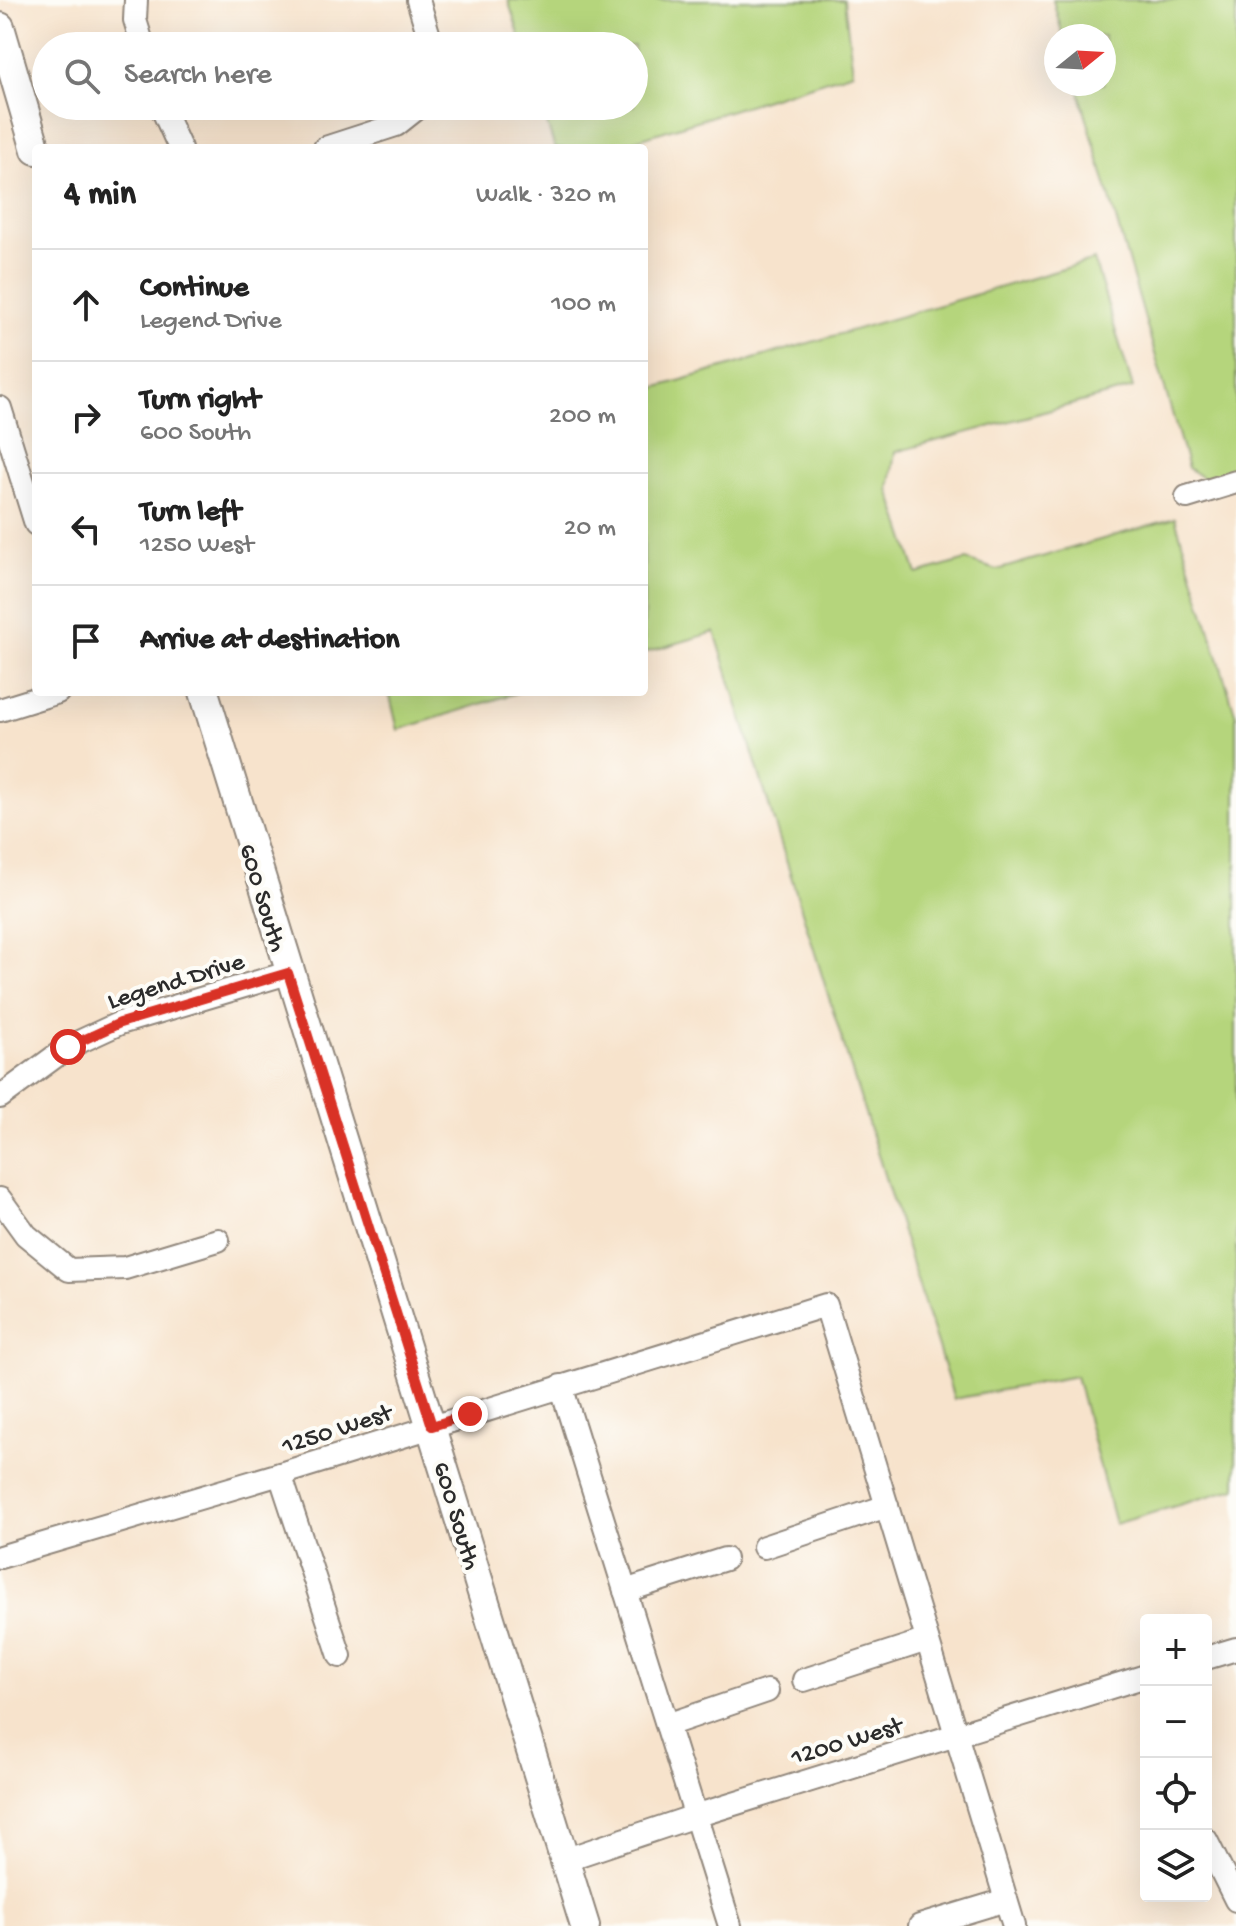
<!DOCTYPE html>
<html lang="en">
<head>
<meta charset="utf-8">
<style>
  :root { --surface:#fff; --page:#f6f6f6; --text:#222; --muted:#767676; --line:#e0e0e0 }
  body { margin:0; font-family:"Gochi Hand",sans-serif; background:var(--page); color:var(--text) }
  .controls { position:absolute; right:24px; bottom:24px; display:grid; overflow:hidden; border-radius:8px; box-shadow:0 8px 32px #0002 }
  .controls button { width:72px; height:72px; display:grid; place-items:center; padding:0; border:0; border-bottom:2px solid var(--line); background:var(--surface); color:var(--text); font:40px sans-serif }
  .compass { position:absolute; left:1044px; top:24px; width:72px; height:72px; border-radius:50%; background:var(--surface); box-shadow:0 8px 32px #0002; rotate:72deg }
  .stop { position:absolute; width:24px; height:24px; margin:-18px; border:6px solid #d93025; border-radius:50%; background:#fff }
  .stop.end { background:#d93025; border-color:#fff; box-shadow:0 2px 8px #0008 }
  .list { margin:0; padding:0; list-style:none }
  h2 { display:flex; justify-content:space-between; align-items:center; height:104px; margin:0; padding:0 32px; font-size:34px }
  h2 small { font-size:26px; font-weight:400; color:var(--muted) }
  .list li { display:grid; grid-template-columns:52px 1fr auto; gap:24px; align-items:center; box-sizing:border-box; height:112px; padding:0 32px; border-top:2px solid var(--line) }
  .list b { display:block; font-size:30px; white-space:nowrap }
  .list p { margin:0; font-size:26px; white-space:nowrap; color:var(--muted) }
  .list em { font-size:26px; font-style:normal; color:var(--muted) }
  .icon { flex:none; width:44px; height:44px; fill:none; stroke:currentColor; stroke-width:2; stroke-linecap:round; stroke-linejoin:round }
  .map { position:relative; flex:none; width:1236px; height:1926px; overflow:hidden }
  .search { position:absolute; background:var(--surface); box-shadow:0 8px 32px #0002; left:32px; top:32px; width:616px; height:88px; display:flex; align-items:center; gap:20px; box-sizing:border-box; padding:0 28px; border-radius:44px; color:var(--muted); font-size:30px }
  .panel { position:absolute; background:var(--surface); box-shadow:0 8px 32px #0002; left:32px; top:144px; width:616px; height:552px; border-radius:8px }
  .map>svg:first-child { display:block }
  .green { fill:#b5d57c; stroke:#708054; stroke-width:2 }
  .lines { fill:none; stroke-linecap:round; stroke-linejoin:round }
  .minor-casing { stroke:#91877c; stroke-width:26 }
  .major-casing { stroke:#91877c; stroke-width:32 }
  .minor { stroke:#fff; stroke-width:22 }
  .major { stroke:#fff; stroke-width:28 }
  .route { stroke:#d93025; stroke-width:10 }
  .labels { text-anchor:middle; stroke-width:8; stroke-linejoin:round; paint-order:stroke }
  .street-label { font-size:26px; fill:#2b2b2b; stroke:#fdfcf7 }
</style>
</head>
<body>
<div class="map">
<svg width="1236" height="1926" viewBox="0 0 1236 1926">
  <rect width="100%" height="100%" fill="#fdfcf7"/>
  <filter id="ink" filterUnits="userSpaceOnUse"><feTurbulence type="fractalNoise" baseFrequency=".0125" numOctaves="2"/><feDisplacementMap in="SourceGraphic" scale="16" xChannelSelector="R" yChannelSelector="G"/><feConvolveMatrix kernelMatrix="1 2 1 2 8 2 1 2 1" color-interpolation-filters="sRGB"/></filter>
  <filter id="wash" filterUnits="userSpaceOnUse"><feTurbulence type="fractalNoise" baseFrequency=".006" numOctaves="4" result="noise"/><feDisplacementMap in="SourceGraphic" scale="32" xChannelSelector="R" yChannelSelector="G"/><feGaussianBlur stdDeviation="1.8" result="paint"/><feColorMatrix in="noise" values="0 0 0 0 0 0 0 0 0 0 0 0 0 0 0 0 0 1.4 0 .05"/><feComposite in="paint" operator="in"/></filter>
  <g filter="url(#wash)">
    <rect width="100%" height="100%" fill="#f7e3cc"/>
    <!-- green -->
    <g class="green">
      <polygon points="508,0 844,0 853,72 610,148 555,148 541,106 634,106 634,46 523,46"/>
      <polygon points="1053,0 1236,0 1236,472 1207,481 1188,468 1077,84 1104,84 1104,36 1063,36"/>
      <polygon points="1094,260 1133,388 895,452 889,489 917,574 966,560 997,570 1175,518 1236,716 1236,1488 1115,1524 1076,1376 954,1399 715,632 644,653 644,391"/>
      <polygon points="389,692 519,692 398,730"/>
    </g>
  </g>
  <g filter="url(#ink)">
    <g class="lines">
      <!-- minor casing -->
      <g class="minor-casing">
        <g id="minor">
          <polyline points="136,0 135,20 143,46"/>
          <polyline points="418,0 432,46"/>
          <polyline points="161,106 180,148"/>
          <polyline points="325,148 396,125 420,106"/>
          <polyline points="0,408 36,524"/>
          <polyline points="1187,497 1236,482"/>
          <polyline points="0,710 58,692"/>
          <polyline points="0,1097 68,1047 120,1023 288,973"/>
          <polyline points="0,1199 26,1235 69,1270 125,1268 218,1240"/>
          <polyline points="561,1386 730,1926"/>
          <polyline points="280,1474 340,1656"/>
          <polyline points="764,1547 887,1506"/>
          <polyline points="0,1557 280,1474 826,1305 1014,1926"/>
          <polyline points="625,1591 725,1559"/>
          <polyline points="1206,1658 1236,1649"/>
          <polyline points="804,1680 927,1640"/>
          <polyline points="667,1725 767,1691"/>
          <polyline points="1206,1840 1236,1900"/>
          <polyline points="564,1860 695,1816 1146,1676"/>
          <polyline points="920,1926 1006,1900"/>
        </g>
      </g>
      <!-- major casing -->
      <g class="major-casing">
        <g id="major">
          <polyline points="0,27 36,150"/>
          <path d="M 204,692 C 328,1104 459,1514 585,1926"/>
        </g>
      </g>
      <!-- minor -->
      <use href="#minor" class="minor"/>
      <!-- major -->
      <use href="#major" class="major"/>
    </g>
  </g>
  <g class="lines" filter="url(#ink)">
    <!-- route -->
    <polyline class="route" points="68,1047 120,1023 288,973 432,1426 470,1414"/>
  </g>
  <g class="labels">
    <!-- street labels -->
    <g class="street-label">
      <text transform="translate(265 897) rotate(73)" y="9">600 South</text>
      <text transform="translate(175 979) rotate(-17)" y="9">Legend Drive</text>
      <text transform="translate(336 1427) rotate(-18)" y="9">1250 West</text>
      <text transform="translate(459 1515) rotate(73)" y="9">600 South</text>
      <text transform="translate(846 1739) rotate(-17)" y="9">1200 West</text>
    </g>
  </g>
</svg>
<div class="controls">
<button>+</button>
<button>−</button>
<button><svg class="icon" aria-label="locate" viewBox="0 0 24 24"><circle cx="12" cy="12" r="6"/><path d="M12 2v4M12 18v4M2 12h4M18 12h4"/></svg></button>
<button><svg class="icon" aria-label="layers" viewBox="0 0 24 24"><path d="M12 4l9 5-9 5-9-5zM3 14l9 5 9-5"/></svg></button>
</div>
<svg class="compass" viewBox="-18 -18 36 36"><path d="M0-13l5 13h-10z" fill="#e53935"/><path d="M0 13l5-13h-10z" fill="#767676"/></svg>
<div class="stop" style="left:68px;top:1047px"></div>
<div class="stop end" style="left:470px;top:1414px"></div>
<div class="search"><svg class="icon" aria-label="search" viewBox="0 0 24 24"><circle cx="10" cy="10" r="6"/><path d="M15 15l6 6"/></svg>Search here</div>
<section class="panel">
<h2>4 min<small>Walk · 320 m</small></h2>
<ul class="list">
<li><svg class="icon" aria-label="ahead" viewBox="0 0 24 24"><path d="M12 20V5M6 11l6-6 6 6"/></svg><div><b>Continue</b><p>Legend Drive</p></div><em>100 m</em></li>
<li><svg class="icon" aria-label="right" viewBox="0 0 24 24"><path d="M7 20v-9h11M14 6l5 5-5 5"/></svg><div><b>Turn right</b><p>600 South</p></div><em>200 m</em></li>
<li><svg class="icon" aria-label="left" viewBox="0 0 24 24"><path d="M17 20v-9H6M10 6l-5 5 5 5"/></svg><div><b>Turn left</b><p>1250 West</p></div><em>20 m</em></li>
<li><svg class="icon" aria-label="arrive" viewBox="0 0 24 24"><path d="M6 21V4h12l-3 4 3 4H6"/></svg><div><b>Arrive at destination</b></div></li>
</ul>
</section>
</div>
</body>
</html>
